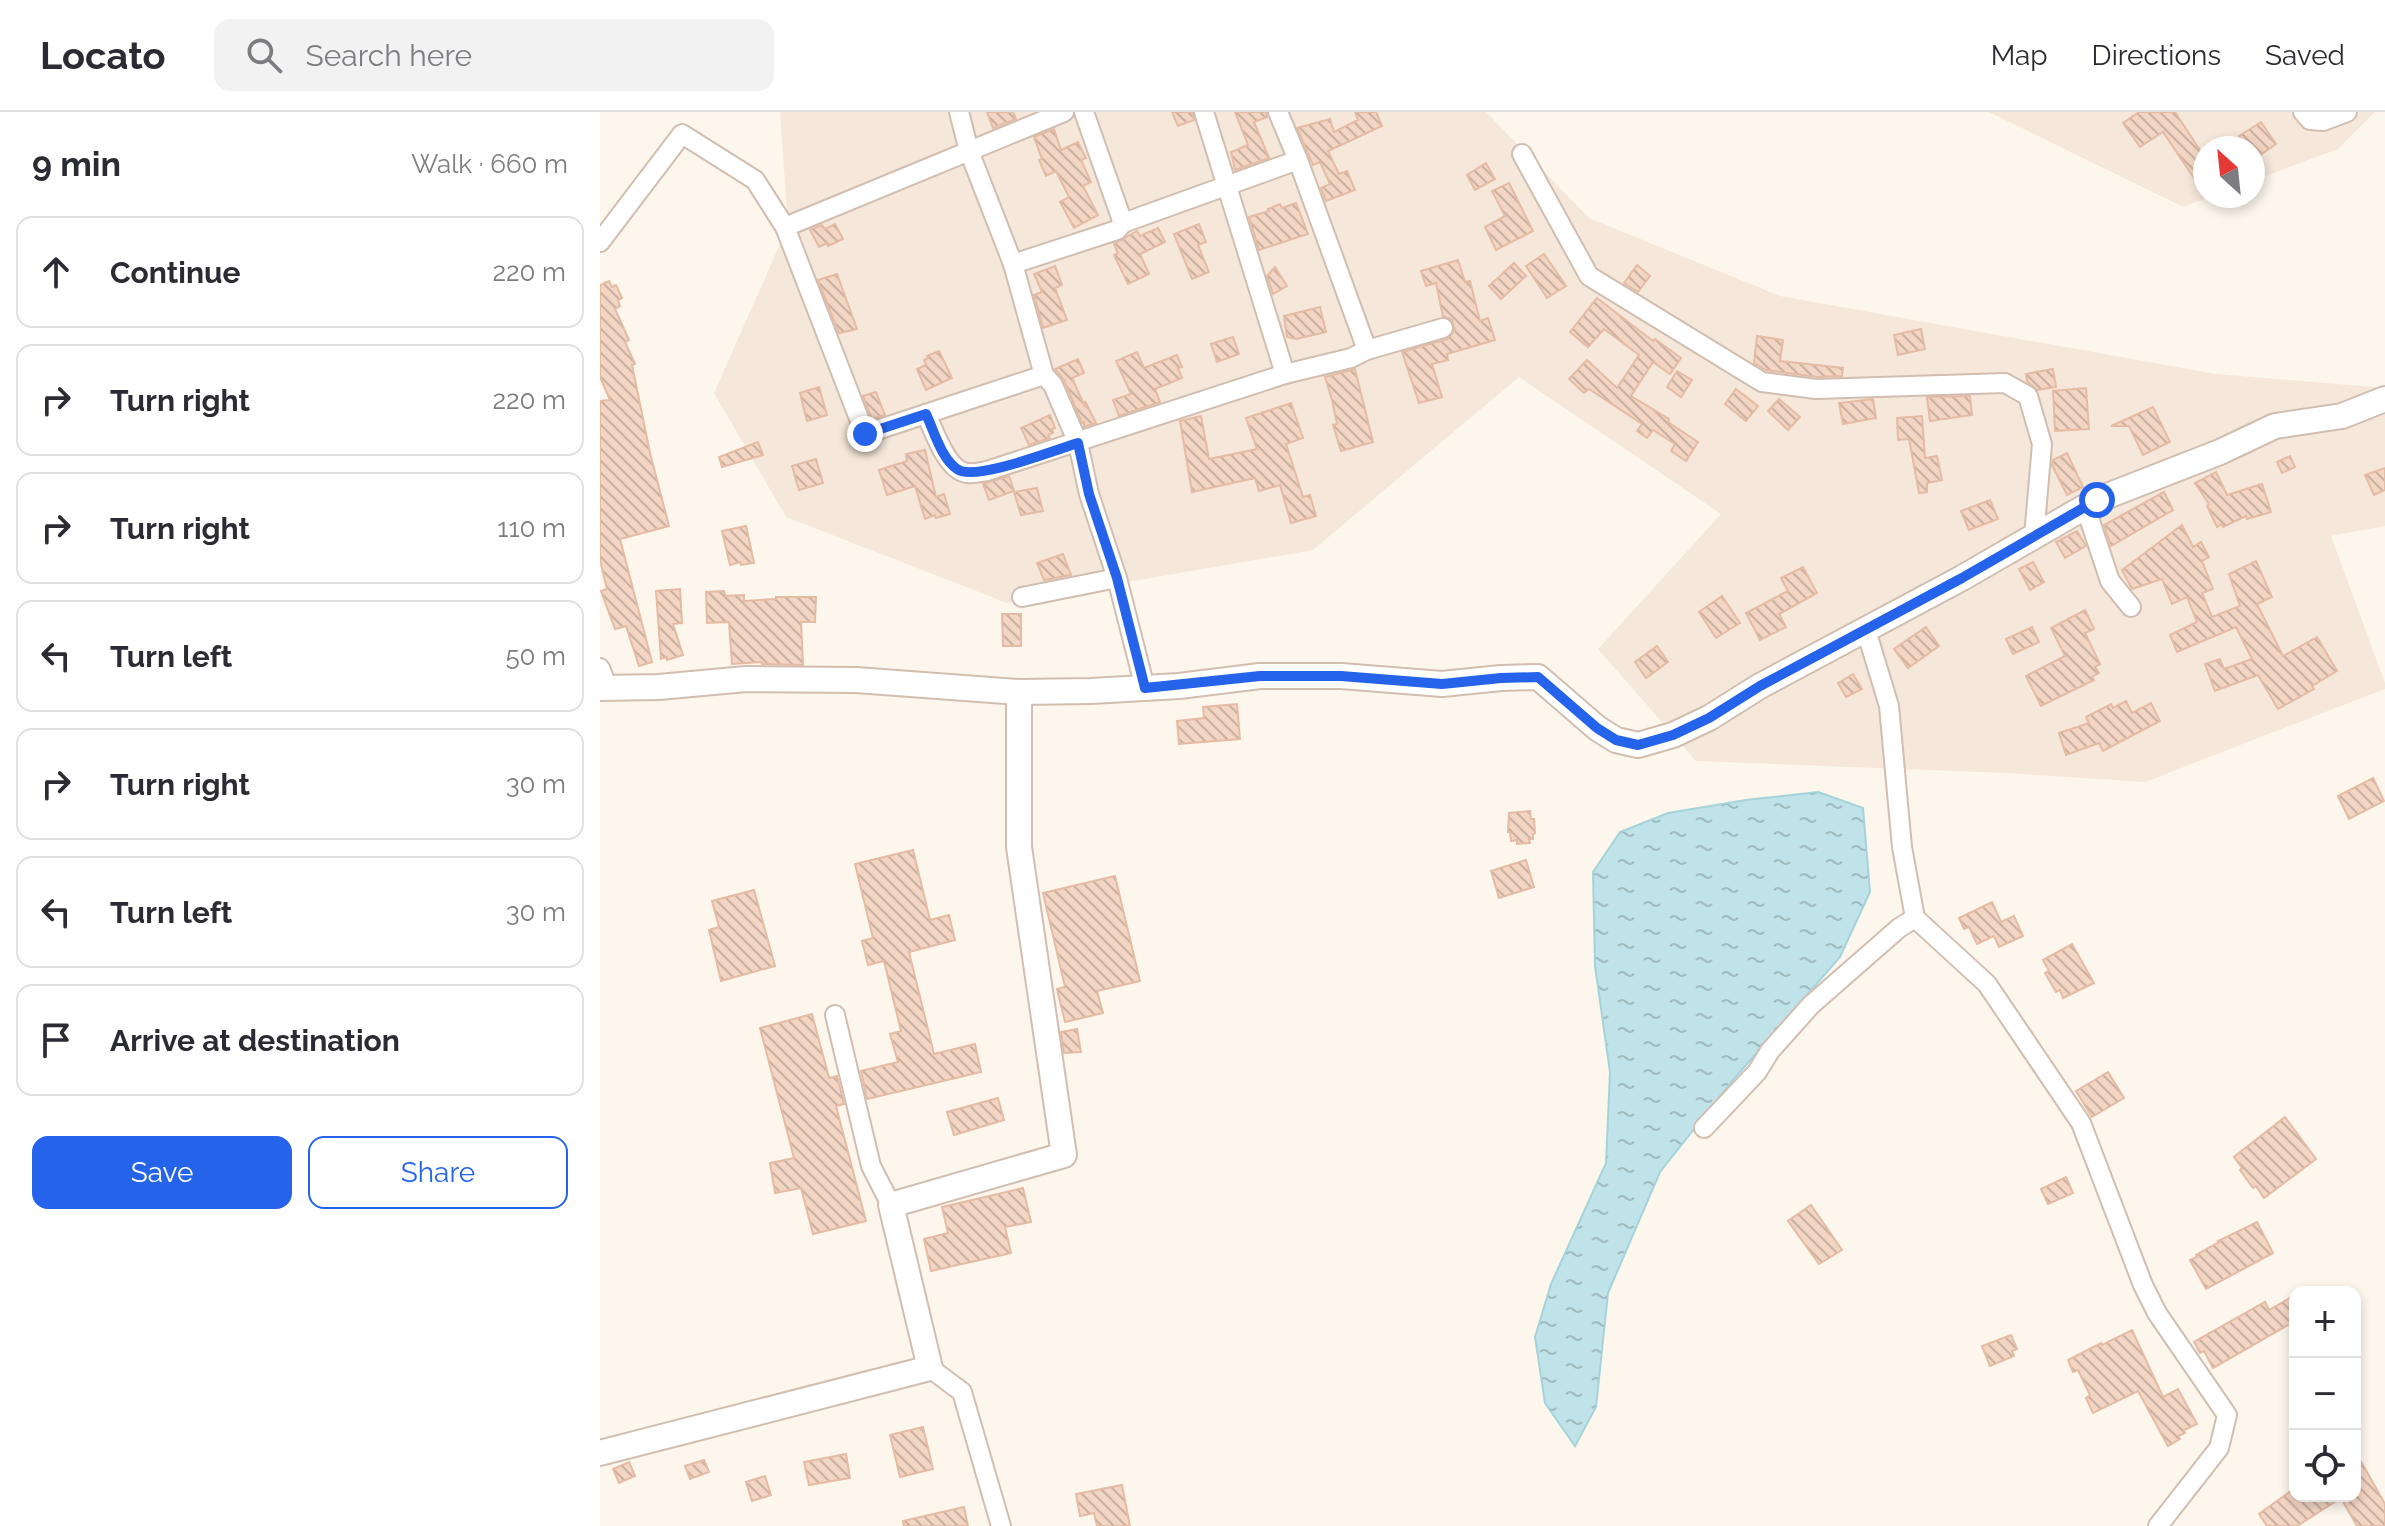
<!DOCTYPE html>
<html lang="en">
<head>
<meta charset="utf-8">
<style>
  :root { --surface:#fff; --page:#f2f2f3; --text:#2b2b33; --muted:#7c7c81; --line:#e1e1e2; --accent:#2563eb }
  body { margin:0; font-family:Raleway,sans-serif; background:var(--page); color:var(--text) }
  .controls { position:absolute; right:24px; bottom:24px; display:grid; overflow:hidden; border-radius:16px; box-shadow:0 4px 12px #0003 }
  .controls button { width:72px; height:72px; display:grid; place-items:center; padding:0; border:0; border-bottom:2px solid var(--line); background:var(--surface); color:var(--text); font:40px sans-serif }
  .compass { position:absolute; left:1593px; top:24px; width:72px; height:72px; border-radius:50%; background:var(--surface); box-shadow:0 4px 12px #0003; rotate:333deg }
  .stop { position:absolute; width:24px; height:24px; margin:-18px; border:6px solid #2563eb; border-radius:50%; background:#fff }
  .stop.end { background:#2563eb; border-color:#fff; box-shadow:0 2px 8px #0008 }
  .list { margin:0; padding:0; list-style:none }
  h2 { display:flex; justify-content:space-between; align-items:center; height:104px; margin:0; padding:0 32px; font-size:34px }
  h2 small { font-size:26px; font-weight:400; color:var(--muted) }
  .list li { display:grid; grid-template-columns:52px 1fr auto; gap:24px; align-items:center; box-sizing:border-box; height:112px; margin:0 16px 16px; padding:0 16px; border:2px solid var(--line); border-radius:16px }
  .list b { display:block; font-size:30px; white-space:nowrap }
  .list em { font-size:26px; font-style:normal; color:var(--muted) }
  .actions { display:flex; gap:16px; padding:24px 32px }
  .actions a { flex:1; padding:18px 0; border:2px solid var(--accent); border-radius:16px; text-align:center; font-size:28px; color:var(--accent) }
  .actions .main { background:var(--accent); color:#fff }
  .icon { flex:none; width:44px; height:44px; fill:none; stroke:currentColor; stroke-width:2; stroke-linecap:round; stroke-linejoin:round }
  .map { position:relative; flex:none; width:1785px; height:1414px; overflow:hidden }
  header { display:flex; align-items:center; gap:48px; box-sizing:border-box; height:112px; padding:0 40px; background:var(--surface); border-bottom:2px solid var(--line) }
  header strong { font-size:38px }
  nav { display:flex; gap:44px; margin-inline-start:auto; font-size:28px }
  .search { width:560px; height:72px; background:var(--page); display:flex; align-items:center; gap:20px; box-sizing:border-box; padding:0 28px; border-radius:16px; color:var(--muted); font-size:30px }
  main { display:flex }
  aside { flex:1; background:var(--surface) }
  .map>svg:first-child { display:block }
  .residential { fill:#f5e8da }
  .water { fill:url(#water-ripples); stroke:#a5d3da; stroke-width:2 }
  .building { fill:url(#building-back-hatch); stroke:#e6bba3; stroke-width:2 }
  .lines { fill:none; stroke-linecap:round; stroke-linejoin:round }
  .minor-casing { stroke:#d1beb0; stroke-width:22 }
  .tertiary-casing { stroke:#d1beb0; stroke-width:28 }
  .minor { stroke:#fff; stroke-width:18 }
  .tertiary { stroke:#fff; stroke-width:24 }
  .route { stroke:#2563eb; stroke-width:10 }
</style>
</head>
<body>
<header>
<strong>Locato</strong>
<div class="search"><svg class="icon" aria-label="search" viewBox="0 0 24 24"><circle cx="10" cy="10" r="6"/><path d="M15 15l6 6"/></svg>Search here</div>
<nav><a>Map</a><a>Directions</a><a>Saved</a></nav>
</header>
<main>
<aside>
<h2>9 min<small>Walk · 660 m</small></h2>
<ul class="list">
<li><svg class="icon" aria-label="ahead" viewBox="0 0 24 24"><path d="M12 20V5M6 11l6-6 6 6"/></svg><div><b>Continue</b></div><em>220 m</em></li>
<li><svg class="icon" aria-label="right" viewBox="0 0 24 24"><path d="M7 20v-9h11M14 6l5 5-5 5"/></svg><div><b>Turn right</b></div><em>220 m</em></li>
<li><svg class="icon" aria-label="right" viewBox="0 0 24 24"><path d="M7 20v-9h11M14 6l5 5-5 5"/></svg><div><b>Turn right</b></div><em>110 m</em></li>
<li><svg class="icon" aria-label="left" viewBox="0 0 24 24"><path d="M17 20v-9H6M10 6l-5 5 5 5"/></svg><div><b>Turn left</b></div><em>50 m</em></li>
<li><svg class="icon" aria-label="right" viewBox="0 0 24 24"><path d="M7 20v-9h11M14 6l5 5-5 5"/></svg><div><b>Turn right</b></div><em>30 m</em></li>
<li><svg class="icon" aria-label="left" viewBox="0 0 24 24"><path d="M17 20v-9H6M10 6l-5 5 5 5"/></svg><div><b>Turn left</b></div><em>30 m</em></li>
<li><svg class="icon" aria-label="arrive" viewBox="0 0 24 24"><path d="M6 21V4h12l-3 4 3 4H6"/></svg><div><b>Arrive at destination</b></div></li>
</ul>
<div class="actions"><a class="main">Save</a><a>Share</a></div>
</aside>
<div class="map">
<svg width="1785" height="1414" viewBox="0 0 1785 1414">
  <defs>
    <pattern id="water-ripples" width="26" height="14" patternUnits="userSpaceOnUse" patternTransform="scale(2)"><rect width="26" height="14" fill="#bfe3e8"/><path d="M2 4q2-2 4 0t4 0M15 11q2-2 4 0t4 0" fill="none" stroke="#a0bbbe"/></pattern>
    <pattern id="building-back-hatch" width="6" height="6" patternUnits="userSpaceOnUse" patternTransform="scale(2)"><rect width="6" height="6" fill="#f3d5c3"/><path d="M-1 5l2 2M0 0l6 6M5-1l2 2" fill="none" stroke="#cab0a1"/></pattern>
  </defs>
  <rect width="100%" height="100%" fill="#fdf6ec"/>
  <!-- residential -->
  <g class="residential">
    <polygon points="180,0 886,0 989,106 1180,184 1616,262 1785,276 1785,414 1731,424 1785,571 1785,577 1545,670 1406,661 1096,649 998,537 1121,402 919,265 713,438 407,491 186,405 114,281 188,114"/>
    <polygon points="1389,0 1775,0 1738,37 1653,69 1653,36 1605,36 1605,84 1613,84 1583,95"/>
  </g>
  <!-- water -->
  <polygon class="water" points="1218,680 1263,696 1270,780 1240,845 1133,968 1060,1060 1008,1181 996,1295 975,1334 945,1291 935,1225 951,1172 1006,1051 1010,960 995,854 993,760 1020,720 1068,701 1146,688"/>
  <!-- building -->
  <g class="building">
    <polygon points="387,0 413,0 416,7 393,16"/>
    <polygon points="572,0 592,0 594,8 578,14"/>
    <polygon points="635,0 666,0 667,5 654,10 669,46 635,58 631,40 648,33"/>
    <polygon points="755,0 776,0 782,14 728,39 739,62 747,59 755,78 726,89 721,76 730,72 720,50 713,53 697,16 730,7 734,20 758,8"/>
    <polygon points="1539,0 1575,0 1605,46 1605,63 1596,69 1563,20 1540,35 1523,11"/>
    <polygon points="1661,10 1676,32 1653,48 1653,36 1647,36 1639,24"/>
    <polygon points="454,17 461,38 478,30 486,46 481,48 491,70 483,74 498,103 474,116 460,90 469,85 456,59 446,64 439,48 442,47 434,25"/>
    <polygon points="886,51 895,67 875,78 867,63"/>
    <polygon points="909,71 933,119 896,138 885,115 905,104 892,79"/>
    <polygon points="696,91 708,122 659,138 649,105 669,99 668,97 680,92 682,96"/>
    <polygon points="235,112 243,127 228,134 227,131 219,135 210,118 222,113 225,117"/>
    <polygon points="599,112 606,130 598,133 609,160 592,167 574,122"/>
    <polygon points="558,116 565,130 540,142 549,162 528,172 514,143 518,141 514,132 537,119 540,124"/>
    <polygon points="944,142 966,174 947,186 926,154"/>
    <polygon points="858,148 865,170 870,169 880,209 888,206 895,228 847,242 848,248 832,252 842,285 819,291 802,240 847,227 855,218 852,208 843,204 836,171 826,174 821,159"/>
    <polygon points="914,151 926,164 901,187 889,174"/>
    <polygon points="1037,153 1050,164 1038,180 1024,171"/>
    <polygon points="455,154 462,173 455,176 467,208 443,216 434,183 442,180 434,162"/>
    <polygon points="675,155 687,174 673,182 667,164"/>
    <polygon points="237,162 257,217 239,221 218,168"/>
    <polygon points="9,169 12,175 16,173 22,186 18,188 20,194 15,197 29,228 25,230 35,252 32,253 50,341 69,414 20,427 52,550 39,554 26,514 15,517 1,479 7,477 0,448 0,289 10,288 0,265 0,173"/>
    <polygon points="997,186 1053,229 1055,227 1081,246 1070,262 1053,250 1031,284 1069,307 1068,310 1098,330 1086,349 1071,339 1075,332 1053,318 1047,326 1037,319 1042,312 989,277 984,281 969,267 987,248 1017,276 1039,243 1004,217 988,235 970,220"/>
    <polygon points="720,195 726,220 696,227 687,225 684,204"/>
    <polygon points="1321,217 1325,237 1298,243 1294,223"/>
    <polygon points="1157,224 1183,228 1180,249 1243,256 1242,264 1217,265 1166,258 1154,251"/>
    <polygon points="633,225 639,242 617,250 611,232"/>
    <polygon points="339,239 352,266 326,278 317,257 326,253 324,248 328,246 327,244"/>
    <polygon points="537,240 544,256 577,243 582,255 578,256 582,266 555,277 560,290 519,304 513,288 531,282 516,249"/>
    <polygon points="478,247 484,261 472,266 485,295 485,289 496,311 484,315 484,310 482,311 464,268 455,257"/>
    <polygon points="755,257 773,330 741,339 733,313 737,312 732,288 725,265"/>
    <polygon points="1453,257 1456,275 1437,278 1427,269 1426,262"/>
    <polygon points="1077,259 1092,268 1081,285 1067,275"/>
    <polygon points="219,275 227,303 207,309 200,281"/>
    <polygon points="1486,276 1489,317 1455,319 1453,279"/>
    <polygon points="1136,277 1158,294 1146,309 1125,292"/>
    <polygon points="276,280 285,303 272,307 263,284"/>
    <polygon points="1370,284 1372,303 1330,309 1327,285"/>
    <polygon points="1179,287 1200,305 1188,318 1168,299"/>
    <polygon points="1273,287 1276,306 1243,312 1239,291"/>
    <polygon points="691,291 703,326 686,332 703,385 710,383 716,404 691,411 680,373 659,379 655,366 592,380 580,309 601,304 609,347 657,337 646,306"/>
    <polygon points="1553,295 1570,330 1543,343 1529,314 1511,314"/>
    <polygon points="450,303 455,316 452,317 453,321 448,323 450,326 429,333 421,316"/>
    <polygon points="1322,304 1325,346 1337,344 1342,368 1327,371 1327,380 1319,381 1309,327 1298,328 1297,306"/>
    <polygon points="158,330 163,343 122,355 119,345"/>
    <polygon points="325,338 336,385 344,382 350,402 336,406 335,403 325,407 315,374 287,383 279,358 307,349 306,342"/>
    <polygon points="1467,341 1483,375 1467,383 1452,353 1453,348"/>
    <polygon points="1690,344 1695,355 1682,361 1677,350"/>
    <polygon points="216,347 223,371 199,378 192,354"/>
    <polygon points="1785,356 1785,378 1774,383 1765,363"/>
    <polygon points="1616,360 1627,383 1662,372 1671,400 1647,407 1646,404 1623,415 1622,412 1617,415 1607,394 1609,392 1595,371"/>
    <polygon points="409,364 414,379 389,388 383,372"/>
    <polygon points="437,376 443,399 421,403 414,380"/>
    <polygon points="1564,380 1573,398 1511,434 1504,413"/>
    <polygon points="1390,388 1398,407 1369,418 1361,399"/>
    <polygon points="1582,413 1593,435 1601,430 1609,445 1602,449 1613,477 1602,481 1612,505 1640,494 1629,462 1656,449 1672,485 1657,492 1683,544 1717,525 1737,559 1712,574 1714,577 1678,597 1658,563 1615,579 1605,552 1620,547 1624,557 1652,547 1636,515 1577,540 1570,523 1597,510 1587,485 1572,492 1562,467 1532,477 1522,458"/>
    <polygon points="146,414 154,451 141,453 140,450 130,453 122,419"/>
    <polygon points="1477,419 1486,434 1465,446 1456,430"/>
    <polygon points="463,442 471,463 444,468 437,451"/>
    <polygon points="1433,450 1444,470 1430,478 1419,457"/>
    <polygon points="1203,455 1217,481 1179,502 1186,515 1160,528 1146,501 1188,479 1181,466"/>
    <polygon points="80,477 82,511 73,512 83,543 67,548 67,545 61,547 56,479"/>
    <polygon points="124,479 125,484 144,483 144,489 176,487 176,485 216,485 215,510 201,510 203,553 162,552 161,550 132,552 129,510 107,511 106,480"/>
    <polygon points="1122,484 1140,511 1116,526 1099,500"/>
    <polygon points="1485,498 1494,517 1485,521 1500,552 1495,555 1499,561 1492,565 1494,568 1441,594 1426,564 1465,544 1451,516"/>
    <polygon points="402,502 421,502 421,534 403,534"/>
    <polygon points="1326,515 1339,534 1308,556 1294,537"/>
    <polygon points="1432,515 1439,530 1413,542 1406,527"/>
    <polygon points="1057,534 1068,550 1046,566 1035,550"/>
    <polygon points="1253,562 1262,577 1246,585 1238,571"/>
    <polygon points="1526,589 1532,601 1551,591 1560,609 1503,639 1499,631 1466,643 1459,621 1489,611 1486,605 1511,592 1513,596"/>
    <polygon points="637,592 640,627 579,632 577,609 604,606 603,595"/>
    <polygon points="1773,666 1784,689 1749,707 1738,684"/>
    <polygon points="930,699 931,707 934,707 935,721 933,722 933,727 929,727 930,731 917,732 917,728 911,729 910,720 908,720 909,701"/>
    <polygon points="313,738 330,808 349,803 355,828 309,840 334,942 375,932 381,960 267,987 261,959 298,950 290,922 301,919 284,849 268,853 262,829 273,826 255,752"/>
    <polygon points="926,748 934,775 899,786 891,759"/>
    <polygon points="515,764 540,869 497,879 503,901 465,910 457,877 465,875 443,781"/>
    <polygon points="154,778 175,854 121,869 109,818 119,815 112,789"/>
    <polygon points="1392,790 1401,810 1414,804 1423,824 1399,835 1394,824 1377,832 1369,815 1364,817 1359,806"/>
    <polygon points="1472,832 1494,871 1463,886 1460,878 1456,880 1445,861 1449,859 1443,848"/>
    <polygon points="212,902 229,966 237,964 244,992 236,994 266,1109 213,1122 201,1076 175,1081 170,1051 194,1046 160,916"/>
    <polygon points="477,917 481,940 464,941 461,920"/>
    <polygon points="1508,960 1524,986 1492,1005 1476,979"/>
    <polygon points="398,986 404,1008 354,1023 347,1000"/>
    <polygon points="1685,1005 1716,1047 1664,1086 1656,1074 1653,1076 1640,1058 1642,1056 1634,1045"/>
    <polygon points="1466,1065 1473,1081 1448,1092 1441,1077"/>
    <polygon points="423,1076 431,1110 405,1115 411,1141 331,1159 324,1127 348,1121 342,1095"/>
    <polygon points="1211,1093 1242,1138 1219,1152 1188,1109"/>
    <polygon points="1657,1110 1673,1141 1606,1177 1590,1148 1597,1145 1596,1143 1619,1130 1618,1129"/>
    <polygon points="1695,1183 1695,1209 1613,1256 1604,1239 1600,1241 1594,1230 1665,1190 1669,1198"/>
    <polygon points="1532,1218 1563,1285 1578,1277 1597,1312 1584,1318 1585,1321 1578,1324 1580,1327 1568,1334 1538,1279 1493,1301 1486,1286 1490,1283 1478,1258 1473,1260 1468,1248 1501,1231 1502,1233"/>
    <polygon points="1411,1223 1417,1237 1412,1239 1414,1244 1390,1254 1382,1234"/>
    <polygon points="323,1315 333,1357 300,1365 290,1323"/>
    <polygon points="1755,1339 1785,1392 1785,1414 1757,1414 1741,1386 1697,1414 1667,1414 1659,1402 1695,1376 1695,1384 1755,1384"/>
    <polygon points="246,1342 250,1366 209,1373 204,1350"/>
    <polygon points="104,1348 109,1360 90,1367 85,1354"/>
    <polygon points="29,1350 35,1364 19,1371 13,1357"/>
    <polygon points="165,1364 171,1383 152,1389 146,1370"/>
    <polygon points="522,1373 530,1414 497,1414 494,1401 480,1404 476,1382"/>
    <polygon points="364,1395 368,1414 304,1414 303,1409"/>
  </g>
  <g class="lines">
    <!-- minor casing -->
    <g class="minor-casing">
      <g id="minor">
        <polyline points="359,0 369,39 413,152 444,263 453,273 478,331 489,382 517,466 545,576"/>
        <polyline points="484,0 523,111"/>
        <polyline points="604,0 685,262"/>
        <polyline points="678,0 698,48 767,238"/>
        <polyline points="1703,0 1710,8 1723,9 1747,0"/>
        <polyline points="922,42 989,164 1162,270 1216,277 1405,271 1428,284 1442,332 1434,425"/>
        <polyline points="0,130 82,22 155,68 185,115"/>
        <polyline points="413,152 517,118 523,111 698,48"/>
        <polyline points="444,263 265,322 185,115 464,0"/>
        <path d="M 326,302 C 334,319 347,359 367,361 C 374,362 381,360 387,359 L 685,262 L 751,246 L 767,238 L 843,216"/>
        <polyline points="1485,394 1510,469 1531,495"/>
        <polyline points="422,485 517,466"/>
        <polyline points="1266,518 1289,594 1302,735 1315,806 1387,872 1481,1011 1543,1173 1557,1201 1627,1303 1619,1336 1558,1414"/>
        <polyline points="0,556 8,576"/>
        <polyline points="235,903 271,1054 291,1093"/>
        <polyline points="1104,1016 1157,960 1170,939 1211,893 1299,816 1315,806"/>
        <polyline points="330,1256 362,1280 401,1414"/>
      </g>
    </g>
    <!-- tertiary casing -->
    <g class="tertiary-casing">
      <g id="tertiary">
        <polyline points="0,576 59,575 146,567 256,568 419,580 491,579 579,574 660,564 741,564 842,572 901,566 938,565 997,616 1016,628 1038,633 1073,623 1109,606 1160,574 1362,466 1497,388 1620,340 1675,314 1742,304 1785,287"/>
        <polyline points="0,1341 330,1256 291,1093 464,1043 419,735 419,580"/>
      </g>
    </g>
    <!-- minor -->
    <use href="#minor" class="minor"/>
    <!-- tertiary -->
    <use href="#tertiary" class="tertiary"/>
  </g>
  <g class="lines">
    <!-- route -->
    <path class="route" d="M 265,322 L 326,302 C 334,319 341,346 357,357 C 374,370 455,338 478,331 L 489,382 L 517,466 L 545,576 L 660,564 L 741,564 L 842,572 L 901,566 L 938,565 L 997,616 L 1016,628 L 1038,633 L 1073,623 L 1109,606 L 1160,574 L 1362,466 L 1497,388"/>
  </g>
</svg>
<div class="controls">
<button>+</button>
<button>−</button>
<button><svg class="icon" aria-label="locate" viewBox="0 0 24 24"><circle cx="12" cy="12" r="6"/><path d="M12 2v4M12 18v4M2 12h4M18 12h4"/></svg></button>
</div>
<svg class="compass" viewBox="-18 -18 36 36"><path d="M0-13l5 13h-10z" fill="#e53935"/><path d="M0 13l5-13h-10z" fill="#7c7c81"/></svg>
<div class="stop" style="left:1497px;top:388px"></div>
<div class="stop end" style="left:265px;top:322px"></div>
</div>
</main>
</body>
</html>
